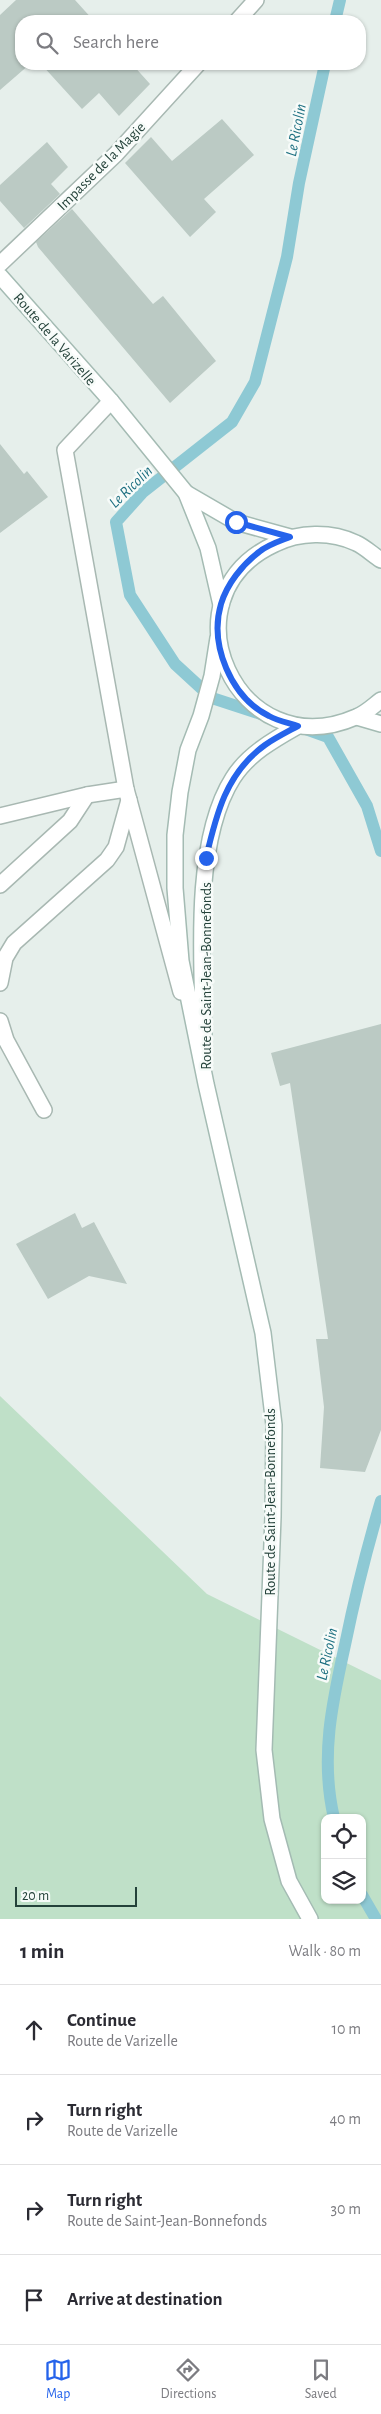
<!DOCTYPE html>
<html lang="en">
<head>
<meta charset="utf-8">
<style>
  :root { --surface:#fff; --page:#f7f7f7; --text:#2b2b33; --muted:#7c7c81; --line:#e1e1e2; --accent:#2563eb }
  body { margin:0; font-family:"Alegreya Sans",sans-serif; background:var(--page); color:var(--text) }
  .controls { position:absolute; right:15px; bottom:15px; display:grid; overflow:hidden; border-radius:10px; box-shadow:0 1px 4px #0004 }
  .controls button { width:45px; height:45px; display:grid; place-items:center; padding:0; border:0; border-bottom:1px solid var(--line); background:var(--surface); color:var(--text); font:25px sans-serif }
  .scale { position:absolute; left:15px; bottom:12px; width:122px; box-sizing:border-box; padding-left:5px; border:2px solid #24423a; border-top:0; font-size:14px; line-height:18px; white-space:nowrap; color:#24423a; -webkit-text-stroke:4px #f7fbf9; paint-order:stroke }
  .stop { position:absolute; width:15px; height:15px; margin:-11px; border:4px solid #2563eb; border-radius:50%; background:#fff }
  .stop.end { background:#2563eb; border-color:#fff; box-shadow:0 1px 5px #0008 }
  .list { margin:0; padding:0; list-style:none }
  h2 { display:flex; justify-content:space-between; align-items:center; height:65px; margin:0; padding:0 20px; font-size:21px }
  h2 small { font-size:16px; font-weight:400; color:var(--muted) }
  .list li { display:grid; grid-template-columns:32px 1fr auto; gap:15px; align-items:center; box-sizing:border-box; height:90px; padding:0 20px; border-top:1px solid var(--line) }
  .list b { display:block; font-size:19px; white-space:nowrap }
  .list p { margin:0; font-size:16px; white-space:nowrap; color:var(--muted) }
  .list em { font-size:16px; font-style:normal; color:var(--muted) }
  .icon { flex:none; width:28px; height:28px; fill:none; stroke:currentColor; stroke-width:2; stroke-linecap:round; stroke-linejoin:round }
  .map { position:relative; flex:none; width:381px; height:1919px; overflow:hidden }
  .search { position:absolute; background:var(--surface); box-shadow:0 1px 4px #0004; left:15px; right:15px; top:15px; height:55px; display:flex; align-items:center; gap:12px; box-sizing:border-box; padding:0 18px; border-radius:20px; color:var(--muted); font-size:19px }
  .sheet { height:425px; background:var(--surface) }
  nav { display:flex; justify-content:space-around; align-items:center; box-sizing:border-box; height:70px; border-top:1px solid var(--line); background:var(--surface); font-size:14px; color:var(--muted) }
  nav a { display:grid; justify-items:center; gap:2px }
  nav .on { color:var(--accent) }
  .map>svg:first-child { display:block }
  .green { fill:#bfe0c8; fill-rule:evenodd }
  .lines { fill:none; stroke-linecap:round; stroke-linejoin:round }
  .stream { stroke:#8ec9d4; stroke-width:12 }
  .building { fill:#bbcac4 }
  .lane-casing { stroke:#a8b8b2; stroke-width:18 }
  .street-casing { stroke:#a8b8b2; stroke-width:18 }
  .secondary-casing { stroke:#a4bbb3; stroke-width:18 }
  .lane { stroke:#fff; stroke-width:15 }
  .street { stroke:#fff; stroke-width:15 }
  .secondary { stroke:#fff; stroke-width:15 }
  .route { stroke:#2563eb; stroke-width:6 }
  .labels { text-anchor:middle; stroke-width:5; stroke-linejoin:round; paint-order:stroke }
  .street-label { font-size:15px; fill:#24423a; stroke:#f7fbf9 }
  .water-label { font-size:16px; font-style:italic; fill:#1c6f80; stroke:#f7fbf9 }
</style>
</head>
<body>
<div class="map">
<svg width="381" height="1919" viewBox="0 0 381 1919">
  <rect width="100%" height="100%" fill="#e6efeb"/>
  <!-- green -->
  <path class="green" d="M 0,1396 L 207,1594 L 381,1680 L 381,1919 L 0,1919 ZM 325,1818 L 362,1818 L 362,1900 L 325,1900 Z"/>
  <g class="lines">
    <!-- stream -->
    <g class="stream">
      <polyline points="335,21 340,0"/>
      <polyline points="267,716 212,698 175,664 130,595 116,522 143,492 232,422 255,382 287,257 299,183 325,64"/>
      <polyline points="303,728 328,737 367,806 381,851"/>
      <path d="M 334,1818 C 320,1758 332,1703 345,1645 C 355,1596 367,1548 381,1501"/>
      <polyline points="362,1895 376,1919"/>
    </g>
  </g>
  <!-- building -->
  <g class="building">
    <polygon points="16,0 75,0 94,21 21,21 21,64 30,64 0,90 0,15"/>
    <polygon points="41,64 132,64 150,84 119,116 99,93 82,109"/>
    <polygon points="222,119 254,155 204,199 216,212 190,237 125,163 151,137 172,161"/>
    <polygon points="47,142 68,167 51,184 60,194 24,228 0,201 0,185"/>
    <polygon points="72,209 153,304 163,296 216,361 170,403 38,247 36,242"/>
    <polygon points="0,444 24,474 27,471 48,497 0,533"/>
    <polygon points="381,1024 381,1430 365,1472 320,1468 324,1407 316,1339 328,1339 290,1083 280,1086 271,1053"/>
    <polygon points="75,1213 82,1228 94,1222 127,1284 89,1276 48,1299 16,1244"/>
  </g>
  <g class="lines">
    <!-- lane casing -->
    <g class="lane-casing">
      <g id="lane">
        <polyline points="0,816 87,795 126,789"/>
        <polyline points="0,885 70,821 87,795"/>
        <polyline points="0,983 5,958 14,943 107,860 116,847 129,800"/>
        <polyline points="0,1021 6,1040 44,1110"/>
      </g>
    </g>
    <!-- street casing -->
    <g class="street-casing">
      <g id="street">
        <polyline points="237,21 256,0"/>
        <polyline points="0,264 116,154 198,64"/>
        <polyline points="111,401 65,450 126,789 181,992"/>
      </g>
    </g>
    <!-- secondary casing -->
    <g class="secondary-casing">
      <g id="secondary">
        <polyline points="0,276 111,401 186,493 208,548 221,605"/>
        <polyline points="186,493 236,522 290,537"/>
        <path d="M 381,560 C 373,555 365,547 356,543 C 331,531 299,532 275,544 C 160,597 237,769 356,717 C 365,714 373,706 381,700"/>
        <polyline points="218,638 212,676 201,716 188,750 180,792 175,835 175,888 181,961 206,1084 263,1333 274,1425 273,1517 264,1750 272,1819 289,1881 310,1919"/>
        <polyline points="357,717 381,724"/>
        <path d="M 204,1040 C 202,965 192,842 233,778 C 248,754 275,739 298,726"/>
      </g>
    </g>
    <!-- lane -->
    <use href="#lane" class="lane"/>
    <!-- street -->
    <use href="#street" class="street"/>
    <!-- secondary -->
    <use href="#secondary" class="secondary"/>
  </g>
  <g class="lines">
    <!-- route -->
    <path class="route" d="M 206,858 C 216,815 226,773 265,745 C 275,738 287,732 298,726 C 289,723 278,721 269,716 C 231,697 209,645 221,604 C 227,584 242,565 259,552 C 267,545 280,541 290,537 L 236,522"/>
  </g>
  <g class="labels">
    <!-- street labels -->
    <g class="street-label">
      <text transform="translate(101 166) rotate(-45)" y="5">Impasse de la Magie</text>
      <text transform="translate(55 339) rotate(49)" y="5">Route de la Varizelle</text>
      <text transform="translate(206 976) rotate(-90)" y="5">Route de Saint-Jean-Bonnefonds</text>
      <text transform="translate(270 1502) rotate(-90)" y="5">Route de Saint-Jean-Bonnefonds</text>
    </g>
    <!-- water labels -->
    <g class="water-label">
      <text transform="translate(295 130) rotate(-79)" y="6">Le Ricolin</text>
      <text transform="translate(130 486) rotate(-44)" y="6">Le Ricolin</text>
      <text transform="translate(326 1654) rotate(-78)" y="6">Le Ricolin</text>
    </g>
  </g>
</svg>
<div class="controls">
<button><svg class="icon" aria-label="locate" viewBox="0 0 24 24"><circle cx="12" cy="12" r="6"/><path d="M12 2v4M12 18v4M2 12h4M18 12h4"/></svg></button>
<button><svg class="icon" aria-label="layers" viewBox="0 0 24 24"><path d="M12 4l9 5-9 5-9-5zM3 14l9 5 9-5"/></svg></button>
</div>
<div class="scale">20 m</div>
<div class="stop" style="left:236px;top:522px"></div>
<div class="stop end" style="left:206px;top:858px"></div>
<div class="search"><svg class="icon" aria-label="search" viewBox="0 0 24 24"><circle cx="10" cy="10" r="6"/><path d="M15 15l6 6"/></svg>Search here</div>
</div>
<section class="sheet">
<h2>1 min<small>Walk · 80 m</small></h2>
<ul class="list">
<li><svg class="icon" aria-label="ahead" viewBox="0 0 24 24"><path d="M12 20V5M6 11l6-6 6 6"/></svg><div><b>Continue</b><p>Route de Varizelle</p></div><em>10 m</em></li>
<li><svg class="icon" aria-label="right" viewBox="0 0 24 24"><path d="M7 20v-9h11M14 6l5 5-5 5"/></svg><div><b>Turn right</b><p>Route de Varizelle</p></div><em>40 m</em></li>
<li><svg class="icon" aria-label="right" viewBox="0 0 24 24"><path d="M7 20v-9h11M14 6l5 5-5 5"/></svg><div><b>Turn right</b><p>Route de Saint-Jean-Bonnefonds</p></div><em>30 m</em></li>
<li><svg class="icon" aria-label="arrive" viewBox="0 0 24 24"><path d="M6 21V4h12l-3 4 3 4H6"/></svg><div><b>Arrive at destination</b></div></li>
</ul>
</section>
<nav>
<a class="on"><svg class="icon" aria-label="map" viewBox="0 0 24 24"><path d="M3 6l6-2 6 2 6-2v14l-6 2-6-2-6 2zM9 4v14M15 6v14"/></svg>Map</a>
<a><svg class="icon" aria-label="directions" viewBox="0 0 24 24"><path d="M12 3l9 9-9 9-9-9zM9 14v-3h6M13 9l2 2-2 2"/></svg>Directions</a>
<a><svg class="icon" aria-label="saved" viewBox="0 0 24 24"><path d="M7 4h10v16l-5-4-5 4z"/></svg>Saved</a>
</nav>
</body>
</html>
